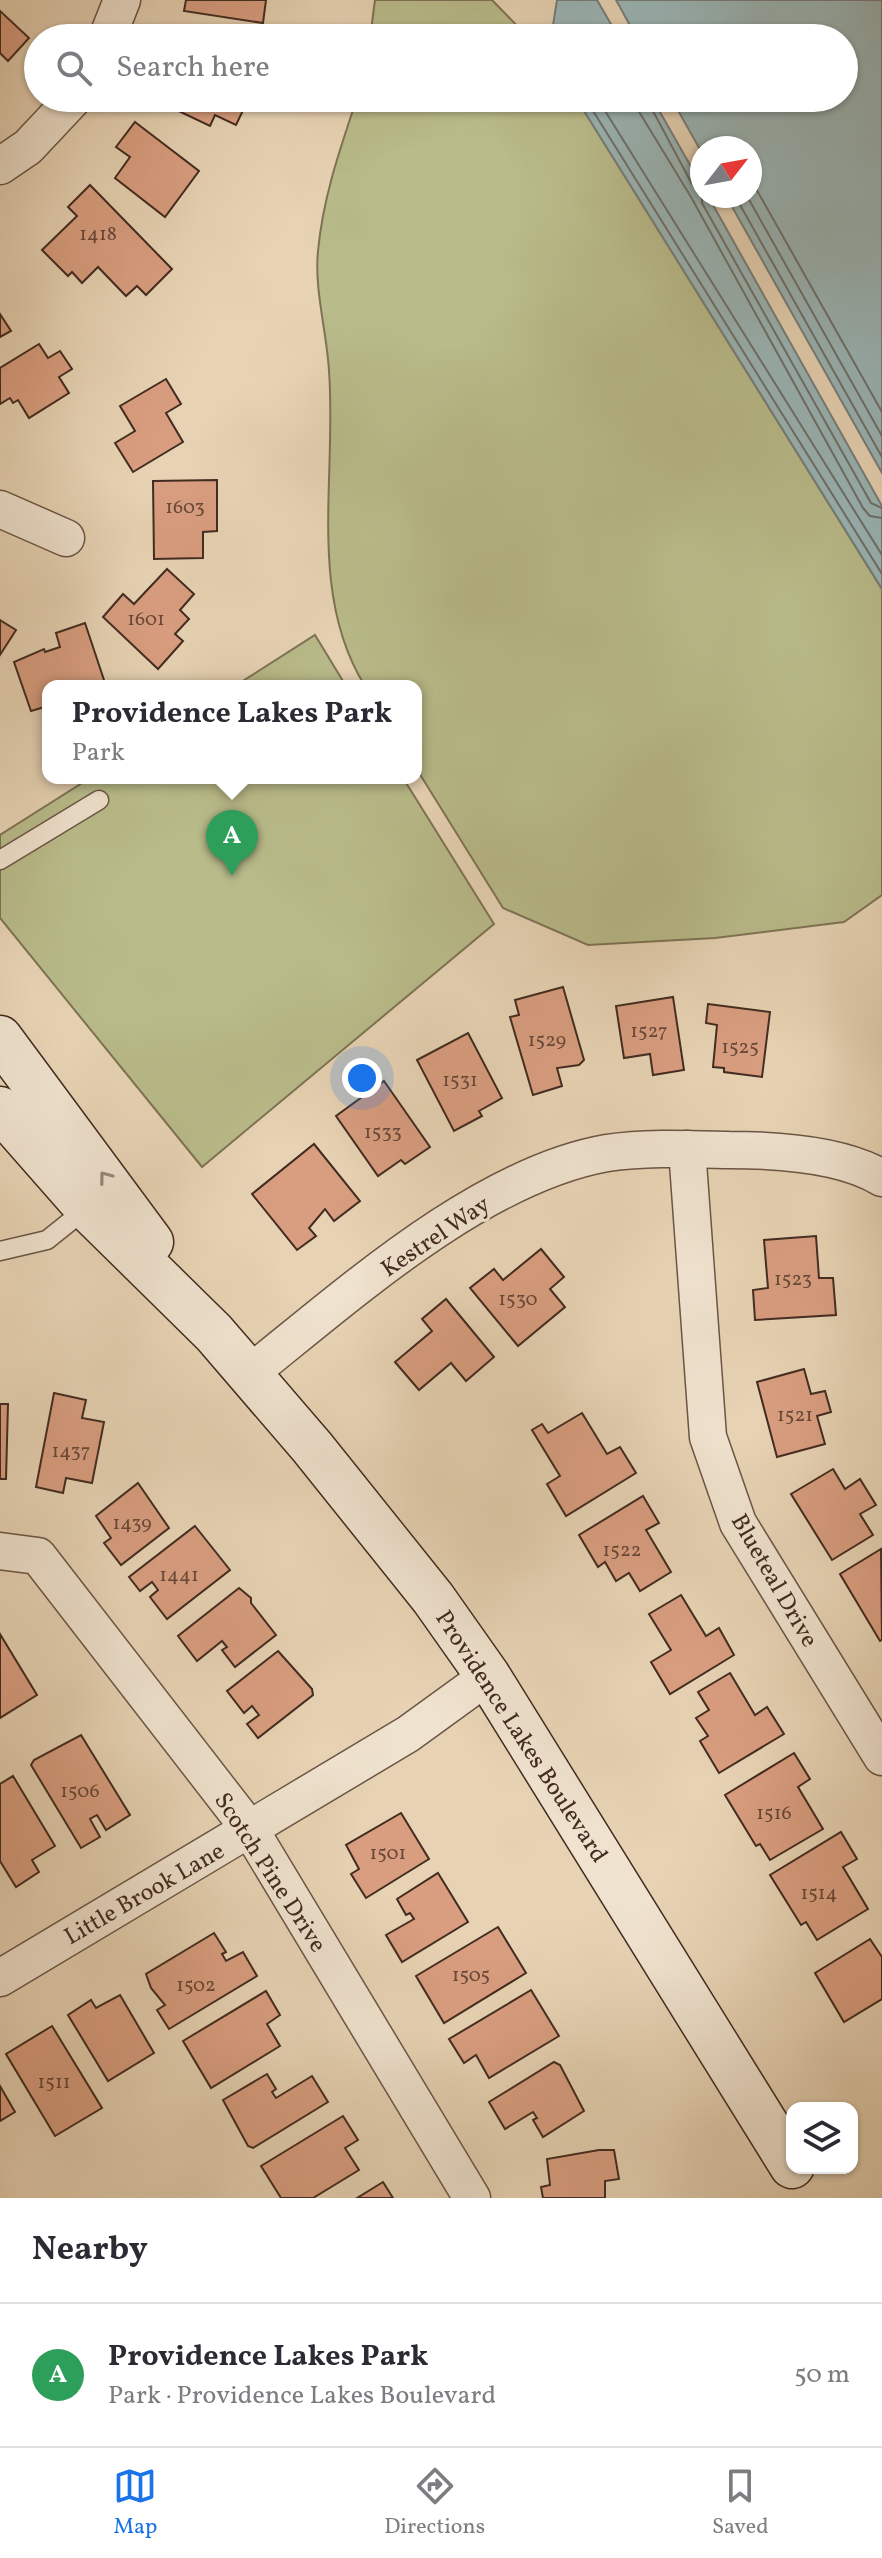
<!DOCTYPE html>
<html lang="en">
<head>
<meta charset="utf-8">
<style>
  :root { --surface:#fff; --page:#f2f2f3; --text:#2b2b33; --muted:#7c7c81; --line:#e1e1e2; --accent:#1a73e8 }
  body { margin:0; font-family:Vollkorn,serif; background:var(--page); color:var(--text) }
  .controls { position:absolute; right:24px; bottom:24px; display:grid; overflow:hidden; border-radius:16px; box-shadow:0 2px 6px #0004 }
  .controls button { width:72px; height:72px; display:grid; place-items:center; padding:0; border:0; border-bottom:2px solid var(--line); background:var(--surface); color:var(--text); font:40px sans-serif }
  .compass { position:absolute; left:690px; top:136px; width:72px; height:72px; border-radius:50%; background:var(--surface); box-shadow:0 2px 6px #0004; rotate:59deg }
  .you { position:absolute; left:362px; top:1078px; width:28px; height:28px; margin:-20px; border:6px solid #fff; border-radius:50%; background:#1a73e8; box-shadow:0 0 0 12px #1a73e833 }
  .badge { display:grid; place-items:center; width:52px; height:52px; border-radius:50%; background:var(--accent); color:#fff; font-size:26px; font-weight:700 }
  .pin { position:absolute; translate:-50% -66px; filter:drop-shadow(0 2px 4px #0008) }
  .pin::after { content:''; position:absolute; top:42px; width:28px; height:24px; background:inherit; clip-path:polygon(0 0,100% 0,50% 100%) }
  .popup { position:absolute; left:42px; top:680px; width:380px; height:104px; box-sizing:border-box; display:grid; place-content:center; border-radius:16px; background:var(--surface); filter:drop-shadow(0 2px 6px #0005); font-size:26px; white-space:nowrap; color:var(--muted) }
  .popup b { font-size:30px; color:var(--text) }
  .popup::after { content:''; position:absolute; left:50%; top:100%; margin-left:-16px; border:16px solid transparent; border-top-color:var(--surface) }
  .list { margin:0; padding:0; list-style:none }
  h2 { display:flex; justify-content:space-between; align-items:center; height:104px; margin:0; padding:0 32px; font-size:34px }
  h2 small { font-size:26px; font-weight:400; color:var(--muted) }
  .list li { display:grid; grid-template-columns:52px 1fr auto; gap:24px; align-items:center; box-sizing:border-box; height:144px; padding:0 32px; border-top:2px solid var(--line) }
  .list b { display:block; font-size:30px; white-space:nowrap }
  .list p { margin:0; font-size:26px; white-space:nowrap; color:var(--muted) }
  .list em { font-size:26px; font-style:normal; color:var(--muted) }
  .icon { flex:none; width:44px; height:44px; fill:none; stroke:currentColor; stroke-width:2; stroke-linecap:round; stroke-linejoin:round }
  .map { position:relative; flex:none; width:882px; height:2198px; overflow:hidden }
  .search { position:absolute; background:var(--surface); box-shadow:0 2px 6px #0004; left:24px; right:24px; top:24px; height:88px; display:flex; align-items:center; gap:20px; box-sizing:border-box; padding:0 28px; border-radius:44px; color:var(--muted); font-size:30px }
  .sheet { height:248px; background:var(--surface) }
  nav { display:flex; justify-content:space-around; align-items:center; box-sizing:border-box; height:112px; border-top:2px solid var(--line); background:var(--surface); font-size:22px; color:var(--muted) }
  nav a { display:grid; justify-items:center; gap:4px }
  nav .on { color:var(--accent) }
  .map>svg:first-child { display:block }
  .green { fill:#b9bb8a; stroke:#7e7355; stroke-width:2 }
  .water { fill:#9ab6b7; stroke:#777e7b; stroke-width:2 }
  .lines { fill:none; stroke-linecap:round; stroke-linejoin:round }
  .shore { stroke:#6e706c; stroke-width:2 }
  .building { fill:#d99e80; stroke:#422b20; stroke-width:2 }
  .lane-casing { stroke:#6b5545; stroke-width:21 }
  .street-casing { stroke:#6b5545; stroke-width:39 }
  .secondary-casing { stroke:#422b20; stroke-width:47 }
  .lane { stroke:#efe2ce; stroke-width:18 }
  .street { stroke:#efe2ce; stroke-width:36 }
  .secondary { stroke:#efe2ce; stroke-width:44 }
  .oneway { stroke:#988677 }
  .labels { text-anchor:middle; stroke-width:6; stroke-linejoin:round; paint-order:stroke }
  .number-label { font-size:20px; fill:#684838 }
  .street-label { font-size:24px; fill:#422b20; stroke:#efe2ce }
</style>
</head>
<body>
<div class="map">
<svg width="882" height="2198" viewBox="0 0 882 2198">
  <rect width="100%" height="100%" fill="#e7d3b4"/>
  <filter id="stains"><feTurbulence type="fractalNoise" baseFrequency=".0025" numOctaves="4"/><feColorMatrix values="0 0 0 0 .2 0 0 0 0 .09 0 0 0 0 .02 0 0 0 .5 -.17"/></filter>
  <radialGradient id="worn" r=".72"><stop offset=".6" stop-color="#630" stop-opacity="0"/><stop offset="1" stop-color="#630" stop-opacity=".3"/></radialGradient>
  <!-- green -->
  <g class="green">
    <polygon points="375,0 492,0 529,38 370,38"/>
    <path d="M 357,98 L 576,98 L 882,589 L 882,895 L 844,922 L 715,938 L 588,945 L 503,908 L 416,768 L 416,686 L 365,686 C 307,593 337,476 329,371 C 327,333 314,289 318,251 C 323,197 340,149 357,98 Z"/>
    <polygon points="315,635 346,686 235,686"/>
    <polygon points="90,778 403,778 494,924 202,1167 0,918 0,835"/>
  </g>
  <!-- water -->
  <g class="water">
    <polygon points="557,0 597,0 619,38 551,38"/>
    <polygon points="616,0 882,0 882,473 726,196 750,196 750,148 702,148 702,153 671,98 844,98 844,38 637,38"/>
    <polygon points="576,98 652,98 702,186 702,196 708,196 882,506 882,589"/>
  </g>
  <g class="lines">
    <!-- shore -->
    <g class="shore">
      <polyline points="585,98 882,574"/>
      <polyline points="597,98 882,555"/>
      <polyline points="636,98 638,110 691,197 863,508 870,516 882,518"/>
      <polyline points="646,98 692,184 702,191"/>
      <polyline points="750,178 882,412"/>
      <polyline points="702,194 702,203 871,503 882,508"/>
      <polyline points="735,196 882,457"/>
      <polyline points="747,196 882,436"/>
    </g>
  </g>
  <!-- building -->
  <g class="building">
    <polygon points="186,0 266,0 263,23 184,11"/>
    <polygon points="0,11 29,38 8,61 0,53"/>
    <polygon points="170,98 249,98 236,125 215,115 210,126 166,105"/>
    <polygon points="135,122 199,171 165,217 115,178 130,157 116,147"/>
    <polygon points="90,185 172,269 146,295 137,286 126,296 98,267 82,283 72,272 68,276 42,250 77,216 68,207"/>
    <polygon points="0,314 11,331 0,337"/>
    <polygon points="39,344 48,358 60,351 72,369 59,377 69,393 29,418 18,400 13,403 10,398 0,404 0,368"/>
    <polygon points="166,379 181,404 166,413 183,442 133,472 115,443 135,431 120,406"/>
    <polygon points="217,480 217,531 203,532 203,558 154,559 153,481"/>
    <polygon points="167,569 194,594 180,610 189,619 175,634 183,641 158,669 103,617 123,594 134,604"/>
    <polygon points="0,620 16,630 0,655"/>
    <polygon points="85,623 106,686 48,686 48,706 31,711 14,662 44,649 45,652 60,647 56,633"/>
    <polygon points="563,987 584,1060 579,1065 557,1068 562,1086 533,1095 510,1017 519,1015 515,1000"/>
    <polygon points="673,997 684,1070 653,1075 650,1054 624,1058 616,1006"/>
    <polygon points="708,1004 770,1012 762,1077 724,1072 724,1068 713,1067 717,1025 706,1023"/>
    <polygon points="468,1033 502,1098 479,1111 482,1116 454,1131 417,1060"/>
    <polygon points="384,1081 430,1147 405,1164 401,1160 378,1176 336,1116"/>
    <polygon points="314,1144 360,1201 334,1221 325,1209 309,1228 316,1236 297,1250 252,1194"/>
    <polygon points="816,1236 819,1278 833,1278 836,1315 755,1320 753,1290 768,1288 764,1240"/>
    <polygon points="541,1249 564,1277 550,1289 565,1307 518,1346 470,1288 494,1269 503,1280"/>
    <polygon points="446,1299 494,1357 466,1381 451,1363 419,1390 395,1362 432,1331 422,1319"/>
    <polygon points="804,1369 811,1394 825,1391 831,1412 817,1416 825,1444 777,1457 757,1382"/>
    <polygon points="54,1393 86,1400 82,1418 104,1422 92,1483 66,1478 63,1493 36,1487"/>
    <polygon points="0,1404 8,1404 6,1479 0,1479"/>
    <polygon points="582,1413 607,1454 620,1447 636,1473 566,1516 547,1484 560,1476 532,1430 542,1424 548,1433"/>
    <polygon points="833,1469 845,1489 860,1479 876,1505 860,1514 873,1535 832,1560 791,1494"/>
    <polygon points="138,1483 169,1528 121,1565 104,1543 111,1538 96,1516"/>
    <polygon points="643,1496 659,1523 646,1530 671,1572 640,1591 629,1573 616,1581 605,1562 598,1567 579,1535"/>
    <polygon points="195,1526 230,1570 167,1619 150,1597 158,1590 152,1582 140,1591 129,1577"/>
    <polygon points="881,1549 882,1640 880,1641 840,1574"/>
    <polygon points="239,1588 251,1598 251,1603 276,1635 235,1667 222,1650 227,1647 222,1641 197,1661 178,1636"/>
    <polygon points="681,1595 706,1636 719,1628 734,1655 670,1694 651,1662 671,1650 649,1614"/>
    <polygon points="0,1634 37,1695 0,1718"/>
    <polygon points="278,1651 312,1689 313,1695 258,1738 247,1724 259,1715 252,1706 244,1713 227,1691"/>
    <polygon points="730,1673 755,1715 767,1707 784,1734 719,1773 700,1741 708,1736 696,1718 709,1710 698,1692"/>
    <polygon points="81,1735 130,1815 106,1830 97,1815 90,1819 100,1837 81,1848 31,1765 34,1760"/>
    <polygon points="794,1753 810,1779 798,1787 823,1829 770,1860 760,1844 756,1846 725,1795"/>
    <polygon points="13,1776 55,1846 32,1860 39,1872 16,1887 0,1861 0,1784"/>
    <polygon points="401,1813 429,1859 366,1898 351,1874 359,1869 346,1845"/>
    <polygon points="841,1832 857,1859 843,1867 868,1909 817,1940 806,1922 801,1925 770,1875"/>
    <polygon points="438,1873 468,1922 402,1962 386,1935 414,1919 410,1913 406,1915 397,1899"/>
    <polygon points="498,1927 526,1973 444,2023 416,1976"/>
    <polygon points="214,1933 226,1952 222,1954 226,1961 243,1952 257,1976 169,2029 157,2010 165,2005 151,1988 146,1974"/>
    <polygon points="870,1939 882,1957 882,1999 844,2022 815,1973"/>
    <polygon points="531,1990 559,2036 489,2078 476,2055 464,2063 449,2039"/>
    <polygon points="266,1991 280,2015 267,2024 280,2046 211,2088 183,2041"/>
    <polygon points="120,1995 154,2053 108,2081 68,2015 91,2000 96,2008"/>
    <polygon points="52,2026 102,2108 55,2136 6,2054"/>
    <polygon points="554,2062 560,2065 584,2111 543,2137 533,2120 537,2118 533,2112 505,2129 489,2102"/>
    <polygon points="267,2074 276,2089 272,2092 276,2098 312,2076 328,2102 253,2148 248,2146 223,2100"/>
    <polygon points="0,2086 15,2112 0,2121"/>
    <polygon points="343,2116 358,2140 345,2148 359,2170 313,2198 281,2198 261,2166"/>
    <polygon points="599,2150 614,2150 619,2179 605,2181 605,2198 543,2198 541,2187 550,2185 547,2159"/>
    <polygon points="383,2182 393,2198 357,2198"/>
  </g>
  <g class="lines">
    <!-- lane casing -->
    <g class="lane-casing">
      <g id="lane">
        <polyline points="0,860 99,800"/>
        <polyline points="0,1251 47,1240 87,1208"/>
      </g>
    </g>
    <!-- street casing -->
    <g class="street-casing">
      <g id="street">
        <polyline points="107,38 122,0"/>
        <polyline points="0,166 28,147 74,98"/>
        <polyline points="0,509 66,538"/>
        <polyline points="687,1149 708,1437 738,1523 882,1757"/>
        <path d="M 249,1374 C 348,1295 481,1175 607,1153 C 646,1147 689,1149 729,1150 C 775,1150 842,1154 882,1178"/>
        <polyline points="0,1551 38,1556 251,1831 472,2198"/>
        <polyline points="0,1978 408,1734 488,1676"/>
      </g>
    </g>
    <!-- secondary casing -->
    <g class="secondary-casing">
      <g id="secondary">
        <polyline points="0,1038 151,1242"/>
        <polyline points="0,1109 87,1208 214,1333 312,1447 433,1598 488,1676 792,2166"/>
      </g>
    </g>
    <!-- lane -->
    <use href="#lane" class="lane"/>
    <!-- street -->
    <use href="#street" class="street"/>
    <!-- secondary -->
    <use href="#secondary" class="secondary"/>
  </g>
  <!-- one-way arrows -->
  <defs><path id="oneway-chevron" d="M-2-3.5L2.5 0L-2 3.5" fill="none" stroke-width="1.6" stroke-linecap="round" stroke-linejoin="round" transform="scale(2)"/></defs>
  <use class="oneway" href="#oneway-chevron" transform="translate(105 1177) rotate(-127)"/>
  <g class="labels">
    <!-- number labels -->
    <g class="number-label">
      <text x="98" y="240">1418</text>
      <text x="185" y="513">1603</text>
      <text x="146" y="625">1601</text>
      <text x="649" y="1037">1527</text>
      <text x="547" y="1046">1529</text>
      <text x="740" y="1053">1525</text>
      <text x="460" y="1086">1531</text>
      <text x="383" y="1138">1533</text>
      <text x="793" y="1285">1523</text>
      <text x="518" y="1305">1530</text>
      <text x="795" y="1421">1521</text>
      <text x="71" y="1457">1437</text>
      <text x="132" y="1529">1439</text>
      <text x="622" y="1556">1522</text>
      <text x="179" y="1581">1441</text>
      <text x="80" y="1797">1506</text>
      <text x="774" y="1819">1516</text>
      <text x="388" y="1859">1501</text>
      <text x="819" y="1899">1514</text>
      <text x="471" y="1981">1505</text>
      <text x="196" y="1991">1502</text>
      <text x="54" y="2088">1511</text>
    </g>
    <!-- street labels -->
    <g class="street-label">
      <text transform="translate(435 1236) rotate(-34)" y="8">Kestrel Way</text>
      <text transform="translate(775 1580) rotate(60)" y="8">Blueteal Drive</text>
      <text transform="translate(522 1736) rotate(57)" y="8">Providence Lakes Boulevard</text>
      <text transform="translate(271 1872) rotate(57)" y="8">Scotch Pine Drive</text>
      <text transform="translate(144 1893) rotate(-30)" y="8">Little Brook Lane</text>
    </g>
  </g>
  <rect width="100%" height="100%" filter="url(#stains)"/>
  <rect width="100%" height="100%" fill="url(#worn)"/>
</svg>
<div class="controls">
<button><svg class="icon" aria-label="layers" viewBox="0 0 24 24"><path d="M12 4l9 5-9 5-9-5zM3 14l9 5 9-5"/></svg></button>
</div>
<svg class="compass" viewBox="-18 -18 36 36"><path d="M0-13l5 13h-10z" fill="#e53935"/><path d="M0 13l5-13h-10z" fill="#7c7c81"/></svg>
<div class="you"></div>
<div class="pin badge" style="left:232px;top:876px;background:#2e9e5b">A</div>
<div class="popup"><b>Providence Lakes Park</b>Park</div>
<div class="search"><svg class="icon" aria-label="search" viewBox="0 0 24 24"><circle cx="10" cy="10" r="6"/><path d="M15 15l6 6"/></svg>Search here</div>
</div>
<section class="sheet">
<h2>Nearby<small></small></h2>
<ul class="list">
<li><span class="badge" style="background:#2e9e5b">A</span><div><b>Providence Lakes Park</b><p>Park · Providence Lakes Boulevard</p></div><em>50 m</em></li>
</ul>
</section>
<nav>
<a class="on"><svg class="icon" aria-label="map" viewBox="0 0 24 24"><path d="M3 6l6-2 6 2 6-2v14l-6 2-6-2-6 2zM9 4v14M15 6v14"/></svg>Map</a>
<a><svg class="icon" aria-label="directions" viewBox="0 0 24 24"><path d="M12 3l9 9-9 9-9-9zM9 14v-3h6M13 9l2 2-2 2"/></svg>Directions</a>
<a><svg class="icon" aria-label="saved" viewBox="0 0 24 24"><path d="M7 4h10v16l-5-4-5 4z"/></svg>Saved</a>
</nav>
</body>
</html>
